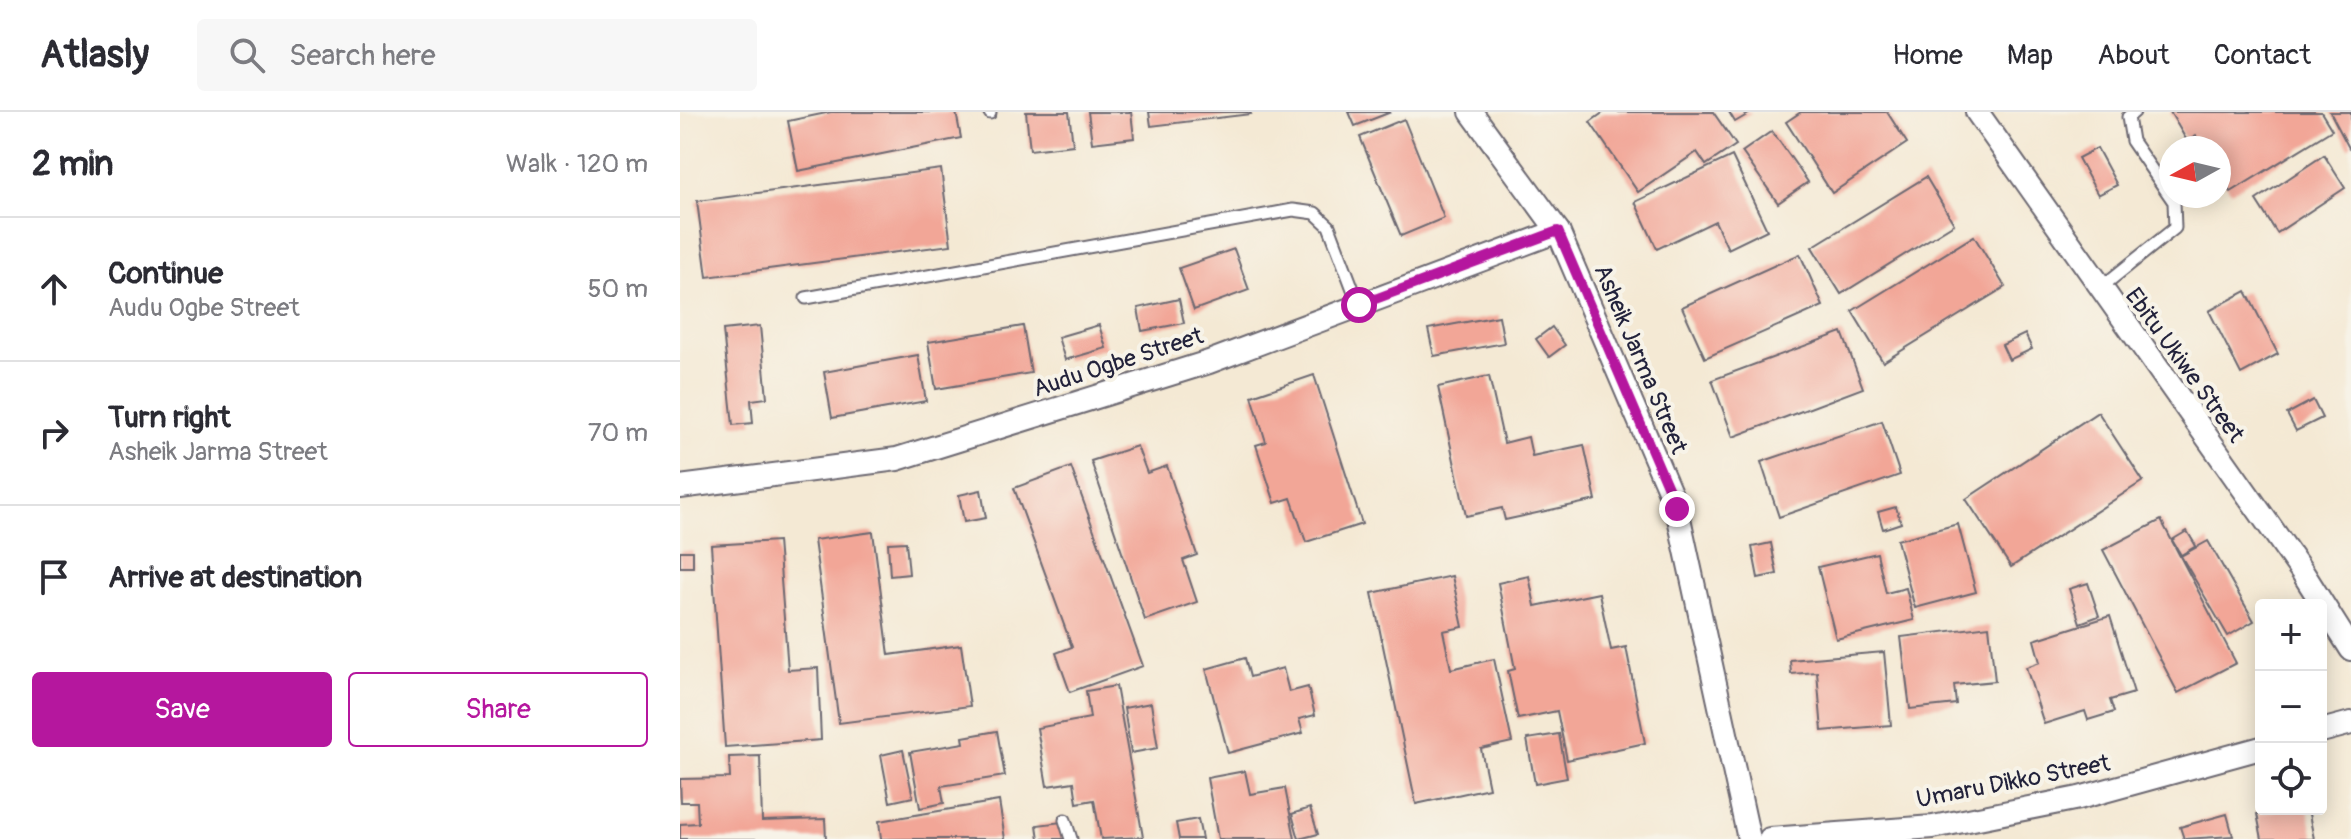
<!DOCTYPE html>
<html lang="en">
<head>
<meta charset="utf-8">
<style>
  :root { --surface:#fff; --page:#f7f7f7; --text:#2b2b33; --muted:#7c7c81; --line:#e1e1e2; --accent:#b5179e }
  body { margin:0; font-family:Pangolin,sans-serif; background:var(--page); color:var(--text) }
  .controls { position:absolute; right:24px; bottom:24px; display:grid; overflow:hidden; border-radius:8px; box-shadow:0 4px 20px #0003 }
  .controls button { width:72px; height:72px; display:grid; place-items:center; padding:0; border:0; border-bottom:2px solid var(--line); background:var(--surface); color:var(--text); font:40px sans-serif }
  .compass { position:absolute; left:1479px; top:24px; width:72px; height:72px; border-radius:50%; background:var(--surface); box-shadow:0 4px 20px #0003; rotate:262deg }
  .stop { position:absolute; width:24px; height:24px; margin:-18px; border:6px solid #b5179e; border-radius:50%; background:#fff }
  .stop.end { background:#b5179e; border-color:#fff; box-shadow:0 2px 8px #0008 }
  .list { margin:0; padding:0; list-style:none }
  h2 { display:flex; justify-content:space-between; align-items:center; height:104px; margin:0; padding:0 32px; font-size:34px }
  h2 small { font-size:26px; font-weight:400; color:var(--muted) }
  .list li { display:grid; grid-template-columns:52px 1fr auto; gap:24px; align-items:center; box-sizing:border-box; height:144px; padding:0 32px; border-top:2px solid var(--line) }
  .list b { display:block; font-size:30px; white-space:nowrap }
  .list p { margin:0; font-size:26px; white-space:nowrap; color:var(--muted) }
  .list em { font-size:26px; font-style:normal; color:var(--muted) }
  .actions { display:flex; gap:16px; padding:24px 32px }
  .actions a { flex:1; padding:18px 0; border:2px solid var(--accent); border-radius:8px; text-align:center; font-size:28px; color:var(--accent) }
  .actions .main { background:var(--accent); color:#fff }
  .icon { flex:none; width:44px; height:44px; fill:none; stroke:currentColor; stroke-width:2; stroke-linecap:round; stroke-linejoin:round }
  .map { position:relative; flex:none; width:1671px; height:727px; overflow:hidden }
  header { display:flex; align-items:center; gap:48px; box-sizing:border-box; height:112px; padding:0 40px; background:var(--surface); border-bottom:2px solid var(--line) }
  header strong { font-size:38px }
  nav { display:flex; gap:44px; margin-inline-start:auto; font-size:28px }
  .search { width:560px; height:72px; background:var(--page); display:flex; align-items:center; gap:20px; box-sizing:border-box; padding:0 28px; border-radius:8px; color:var(--muted); font-size:30px }
  main { display:flex }
  aside { flex:1; background:var(--surface) }
  .map>svg:first-child { display:block }
  .building { fill:#f2a697 }
  .lines { fill:none; stroke-linecap:round; stroke-linejoin:round }
  .service-casing { stroke:#6c6871; stroke-width:15 }
  .minor-casing { stroke:#6c6871; stroke-width:26 }
  .service { stroke:#fff; stroke-width:11 }
  .minor { stroke:#fff; stroke-width:22 }
  .route { stroke:#b5179e; stroke-width:10 }
  .labels { text-anchor:middle; stroke-width:8; stroke-linejoin:round; paint-order:stroke }
  .street-label { font-size:24px; fill:#22223b; stroke:#f7f3e8 }
</style>
</head>
<body>
<header>
<strong>Atlasly</strong>
<div class="search"><svg class="icon" aria-label="search" viewBox="0 0 24 24"><circle cx="10" cy="10" r="6"/><path d="M15 15l6 6"/></svg>Search here</div>
<nav><a>Home</a><a>Map</a><a>About</a><a>Contact</a></nav>
</header>
<main>
<aside>
<h2>2 min<small>Walk · 120 m</small></h2>
<ul class="list">
<li><svg class="icon" aria-label="ahead" viewBox="0 0 24 24"><path d="M12 20V5M6 11l6-6 6 6"/></svg><div><b>Continue</b><p>Audu Ogbe Street</p></div><em>50 m</em></li>
<li><svg class="icon" aria-label="right" viewBox="0 0 24 24"><path d="M7 20v-9h11M14 6l5 5-5 5"/></svg><div><b>Turn right</b><p>Asheik Jarma Street</p></div><em>70 m</em></li>
<li><svg class="icon" aria-label="arrive" viewBox="0 0 24 24"><path d="M6 21V4h12l-3 4 3 4H6"/></svg><div><b>Arrive at destination</b></div></li>
</ul>
<div class="actions"><a class="main">Save</a><a>Share</a></div>
</aside>
<div class="map">
<svg width="1671" height="727" viewBox="0 0 1671 727">
  <rect width="100%" height="100%" fill="#f7f3e8"/>
  <filter id="ink" filterUnits="userSpaceOnUse"><feTurbulence type="fractalNoise" baseFrequency=".0125" numOctaves="2"/><feDisplacementMap in="SourceGraphic" scale="16" xChannelSelector="R" yChannelSelector="G"/><feConvolveMatrix kernelMatrix="1 2 1 2 8 2 1 2 1" color-interpolation-filters="sRGB"/></filter>
  <filter id="wash" filterUnits="userSpaceOnUse"><feTurbulence type="fractalNoise" baseFrequency=".006" numOctaves="4" result="noise"/><feDisplacementMap in="SourceGraphic" scale="32" xChannelSelector="R" yChannelSelector="G"/><feGaussianBlur stdDeviation="1.8" result="paint"/><feColorMatrix in="noise" values="0 0 0 0 0 0 0 0 0 0 0 0 0 0 0 0 0 1.4 0 .05"/><feComposite in="paint" operator="in"/></filter>
  <g filter="url(#wash)">
    <rect width="100%" height="100%" fill="#f4e9d4"/>
    <g id="blocks">
      <!-- building -->
      <g class="building">
        <polygon points="151,0 276,0 281,26 118,59 108,9"/>
        <polygon points="346,0 389,0 393,33 350,38"/>
        <polygon points="408,0 451,0 454,26 412,31"/>
        <polygon points="469,0 570,0 571,2 471,14"/>
        <polygon points="669,0 711,0 675,14"/>
        <polygon points="924,0 1033,0 1056,33 1026,53 1017,40 958,80 910,10"/>
        <polygon points="1049,0 1072,0 1055,10"/>
        <polygon points="1121,0 1207,0 1227,31 1152,81 1106,10"/>
        <polygon points="1490,0 1641,0 1652,18 1551,80 1539,62 1539,36 1523,36 1516,24 1507,29"/>
        <polygon points="1650,0 1671,0 1671,35 1669,36"/>
        <polygon points="724,7 764,106 721,124 680,25"/>
        <polygon points="1092,19 1128,70 1098,91 1062,40"/>
        <polygon points="1417,36 1437,73 1418,83 1398,46"/>
        <polygon points="1644,43 1665,76 1597,121 1576,88"/>
        <polygon points="1052,44 1087,118 1048,137 1035,109 977,137 955,90"/>
        <polygon points="261,57 271,133 27,165 17,89"/>
        <polygon points="1246,65 1274,112 1161,182 1132,135"/>
        <polygon points="1294,124 1325,175 1203,250 1172,199"/>
        <polygon points="554,137 569,178 514,198 499,156"/>
        <polygon points="1120,142 1143,194 1025,246 1002,195"/>
        <polygon points="1566,179 1598,242 1561,262 1529,199"/>
        <polygon points="499,187 504,211 462,219 458,196"/>
        <polygon points="819,204 824,231 754,244 748,217"/>
        <polygon points="419,213 426,236 385,248 378,225"/>
        <polygon points="80,214 87,286 71,288 73,311 53,313 43,218"/>
        <polygon points="343,214 351,261 256,277 248,230"/>
        <polygon points="872,215 885,233 869,245 856,227"/>
        <polygon points="1162,220 1183,276 1053,325 1032,268"/>
        <polygon points="1345,222 1352,237 1329,248 1322,233"/>
        <polygon points="238,243 246,289 152,306 144,260"/>
        <polygon points="634,263 682,412 626,430 611,386 595,391 576,333 586,330 572,284"/>
        <polygon points="809,264 824,331 848,325 852,344 904,333 916,388 825,408 822,396 786,404 758,275"/>
        <polygon points="1633,288 1642,306 1616,319 1607,302"/>
        <polygon points="1418,300 1463,369 1331,455 1286,387"/>
        <polygon points="1202,309 1220,363 1099,405 1081,350"/>
        <polygon points="457,334 467,361 487,354 517,443 503,448 517,490 465,508 411,349"/>
        <polygon points="391,355 463,554 390,580 376,541 392,535 334,376"/>
        <polygon points="301,378 306,406 284,410 279,383"/>
        <polygon points="1216,395 1221,411 1203,417 1198,400"/>
        <polygon points="1481,408 1556,551 1498,581 1423,438"/>
        <polygon points="1278,412 1296,480 1235,496 1217,428"/>
        <polygon points="1507,419 1516,434 1501,443 1492,428"/>
        <polygon points="193,420 209,543 281,533 290,594 159,611 134,428"/>
        <polygon points="98,429 108,558 138,556 141,628 45,635 31,433"/>
        <polygon points="1528,429 1574,509 1548,524 1501,444"/>
        <polygon points="226,430 229,462 210,464 208,431"/>
        <polygon points="1091,431 1097,462 1078,466 1072,435"/>
        <rect x="0" y="439" width="13" height="16"/>
        <polygon points="1197,441 1206,481 1226,476 1234,508 1156,527 1138,455"/>
        <polygon points="772,464 783,515 763,519 771,557 814,547 832,630 801,637 809,676 736,692 692,481"/>
        <polygon points="849,464 855,494 919,481 931,538 946,535 965,631 887,648 877,599 838,607 828,559 835,557 818,471"/>
        <polygon points="1408,471 1419,504 1400,511 1389,477"/>
        <polygon points="1430,504 1454,581 1430,588 1434,600 1408,608 1405,599 1364,612 1346,555 1360,550 1354,528"/>
        <polygon points="1309,514 1315,569 1274,573 1276,592 1230,597 1221,525"/>
        <polygon points="1204,540 1211,613 1142,619 1137,560 1111,562 1110,548"/>
        <polygon points="565,546 570,565 603,556 609,580 628,575 635,603 619,607 623,621 548,641 526,557"/>
        <polygon points="436,574 463,725 421,727 414,688 397,691 394,670 367,674 357,616 410,606 406,579"/>
        <polygon points="471,591 478,636 451,641 444,596"/>
        <polygon points="317,619 325,664 261,674 264,691 240,696 230,640 284,631 283,625"/>
        <polygon points="879,622 887,666 855,672 847,627"/>
        <polygon points="223,638 233,685 210,690 201,643"/>
        <polygon points="80,644 82,709 145,707 146,727 0,727 0,712 18,711 17,690 1,690 0,667 50,666 49,645"/>
        <polygon points="565,659 570,682 605,676 615,727 538,727 527,666"/>
        <polygon points="319,689 325,727 201,727 199,709"/>
        <polygon points="630,696 638,722 619,727 612,702"/>
        <polygon points="1604,697 1628,697 1634,727 1582,727 1577,702"/>
        <polygon points="1547,702 1553,724 1504,727 1500,715"/>
        <polygon points="518,707 522,727 499,727 496,711"/>
        <polygon points="382,710 384,727 359,727 357,713"/>
      </g>
    </g>
  </g>
  <g filter="url(#ink)">
    <use href="#blocks" fill-opacity="0" stroke="#6c6871" stroke-width="2"/>
    <g class="lines">
      <!-- service casing -->
      <g class="service-casing">
        <g id="service">
          <polyline points="310,0 310,1"/>
          <polyline points="1419,177 1495,116 1494,90 1452,29 1448,5 1454,0"/>
          <polyline points="126,186 613,98 635,101 649,114 679,193"/>
          <polyline points="385,708 391,727"/>
        </g>
      </g>
      <!-- minor casing -->
      <g class="minor-casing">
        <g id="minor">
          <polyline points="791,0 878,119 997,397 1069,727"/>
          <polyline points="1297,0 1623,461 1671,537"/>
          <polyline points="0,375 217,347 529,250 878,119"/>
          <polyline points="1641,619 1671,611"/>
          <polyline points="1090,727 1253,715 1399,686 1581,636"/>
        </g>
      </g>
      <!-- service -->
      <use href="#service" class="service"/>
      <!-- minor -->
      <use href="#minor" class="minor"/>
    </g>
  </g>
  <g class="lines" filter="url(#ink)">
    <!-- route -->
    <polyline class="route" points="679,193 878,119 997,397"/>
  </g>
  <g class="labels">
    <!-- street labels -->
    <g class="street-label">
      <text transform="translate(961 247) rotate(67)" y="8">Asheik Jarma Street</text>
      <text transform="translate(438 250) rotate(-18)" y="8">Audu Ogbe Street</text>
      <text transform="translate(1505 253) rotate(54)" y="8">Ebitu Ukiwe Street</text>
      <text transform="translate(1333 669) rotate(-11)" y="8">Umaru Dikko Street</text>
    </g>
  </g>
</svg>
<div class="controls">
<button>+</button>
<button>−</button>
<button><svg class="icon" aria-label="locate" viewBox="0 0 24 24"><circle cx="12" cy="12" r="6"/><path d="M12 2v4M12 18v4M2 12h4M18 12h4"/></svg></button>
</div>
<svg class="compass" viewBox="-18 -18 36 36"><path d="M0-13l5 13h-10z" fill="#e53935"/><path d="M0 13l5-13h-10z" fill="#7c7c81"/></svg>
<div class="stop" style="left:679px;top:193px"></div>
<div class="stop end" style="left:997px;top:397px"></div>
</div>
</main>
</body>
</html>
